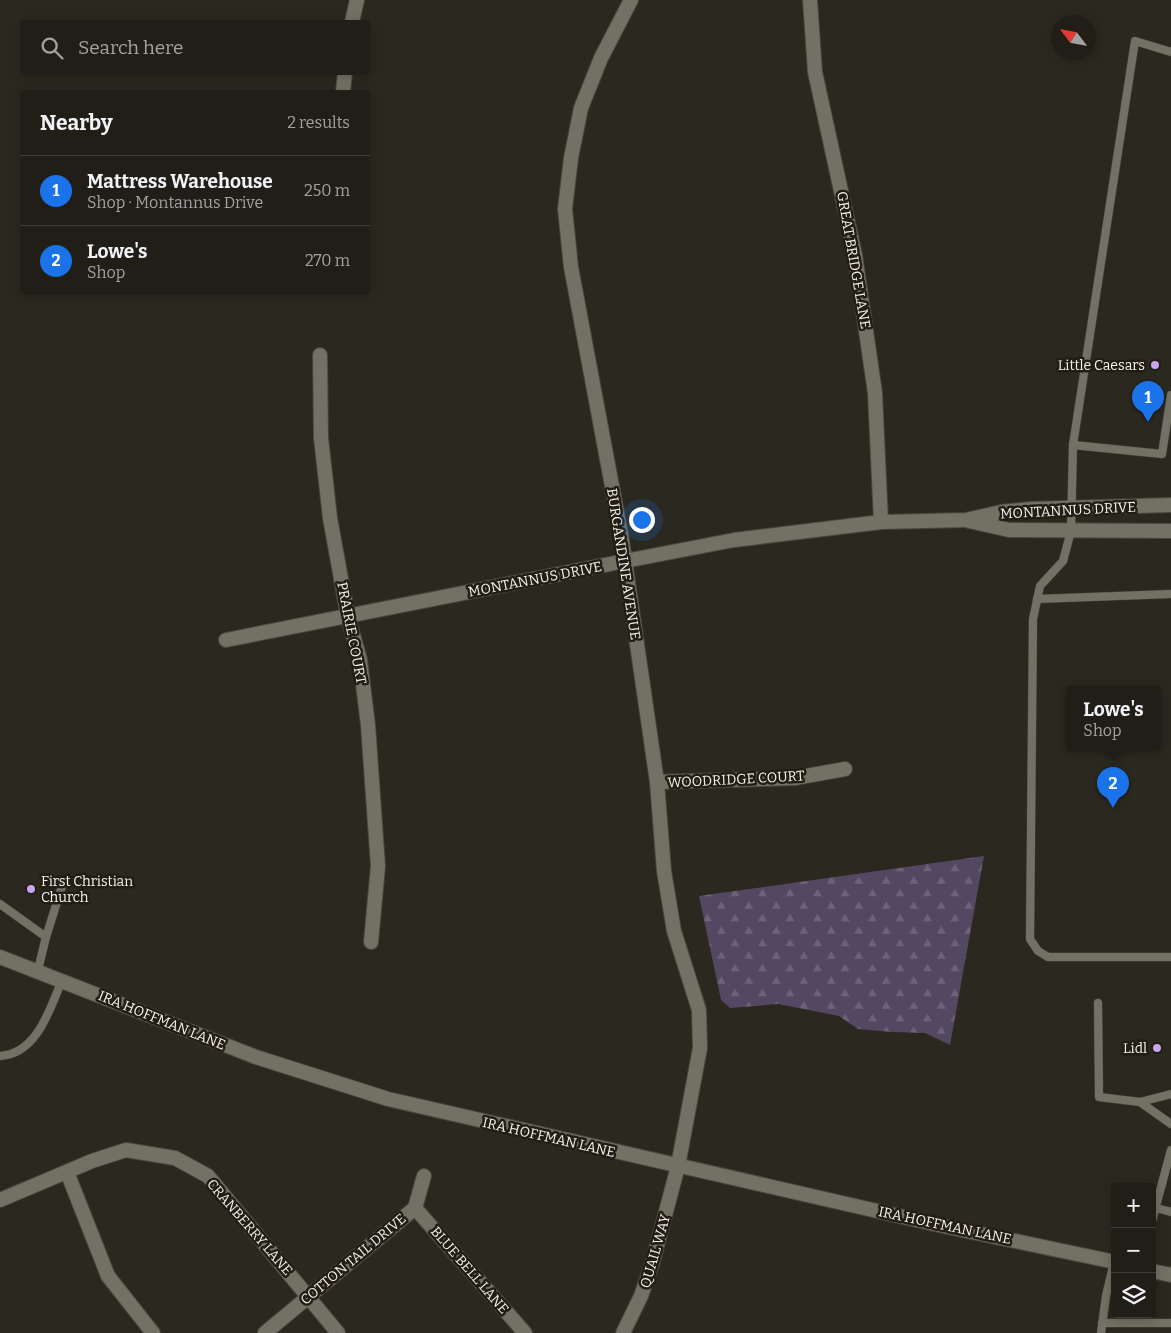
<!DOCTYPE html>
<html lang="en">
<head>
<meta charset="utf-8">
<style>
  :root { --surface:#201e17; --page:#282720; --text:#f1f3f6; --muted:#a2a2a1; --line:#3d3c36; --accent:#1a73e8 }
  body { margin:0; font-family:Bitter,serif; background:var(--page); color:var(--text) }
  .controls { position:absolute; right:15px; bottom:15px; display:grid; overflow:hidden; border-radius:5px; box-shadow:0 2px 12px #0003 }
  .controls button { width:45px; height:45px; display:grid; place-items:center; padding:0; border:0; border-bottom:1px solid var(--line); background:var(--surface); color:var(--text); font:25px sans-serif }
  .compass { position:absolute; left:1051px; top:15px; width:45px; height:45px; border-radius:50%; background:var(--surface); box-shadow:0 2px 12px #0003; rotate:302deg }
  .you { position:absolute; left:641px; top:519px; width:18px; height:18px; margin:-12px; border:4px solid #fff; border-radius:50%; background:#1a73e8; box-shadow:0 0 0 8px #1a73e833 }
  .badge { display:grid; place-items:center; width:32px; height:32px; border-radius:50%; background:var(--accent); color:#fff; font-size:16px; font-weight:700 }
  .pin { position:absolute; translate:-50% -41px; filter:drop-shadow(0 1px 2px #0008) }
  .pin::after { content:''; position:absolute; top:26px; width:18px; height:15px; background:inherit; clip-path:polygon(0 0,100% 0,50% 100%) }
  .popup { position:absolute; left:1066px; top:686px; width:95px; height:65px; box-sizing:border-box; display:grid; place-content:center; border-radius:5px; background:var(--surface); filter:drop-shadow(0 1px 4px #0005); font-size:16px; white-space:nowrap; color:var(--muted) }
  .popup b { font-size:19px; color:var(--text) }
  .popup::after { content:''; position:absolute; left:50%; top:100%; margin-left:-10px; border:10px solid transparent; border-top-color:var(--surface) }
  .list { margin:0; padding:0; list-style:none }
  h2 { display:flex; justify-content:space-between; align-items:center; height:65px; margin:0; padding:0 20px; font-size:21px }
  h2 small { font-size:16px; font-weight:400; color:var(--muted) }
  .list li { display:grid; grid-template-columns:32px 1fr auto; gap:15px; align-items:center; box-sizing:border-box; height:70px; padding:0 20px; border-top:1px solid var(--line) }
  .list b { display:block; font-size:19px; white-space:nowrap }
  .list p { margin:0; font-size:16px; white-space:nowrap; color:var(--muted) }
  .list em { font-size:16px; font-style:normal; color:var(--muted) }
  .icon { flex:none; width:28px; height:28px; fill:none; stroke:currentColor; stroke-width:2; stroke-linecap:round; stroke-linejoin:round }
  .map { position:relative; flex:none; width:1171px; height:1333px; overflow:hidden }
  .search { position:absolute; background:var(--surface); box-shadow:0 2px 12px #0003; left:20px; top:20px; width:350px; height:55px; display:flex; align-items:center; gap:12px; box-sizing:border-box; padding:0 18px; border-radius:5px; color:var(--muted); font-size:19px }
  .panel { position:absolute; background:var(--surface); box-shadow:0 2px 12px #0003; left:20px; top:90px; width:350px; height:205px; border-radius:5px }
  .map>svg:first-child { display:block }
  .forest { fill:url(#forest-firs) }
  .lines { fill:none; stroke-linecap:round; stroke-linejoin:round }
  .service-casing { stroke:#4a473f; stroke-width:9 }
  .minor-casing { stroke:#4a473f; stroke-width:16 }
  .tertiary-casing { stroke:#4a473f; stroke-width:16 }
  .secondary-casing { stroke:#4a473f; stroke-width:16 }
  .service { stroke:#737064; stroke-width:8 }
  .minor { stroke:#737064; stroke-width:14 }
  .tertiary { stroke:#737064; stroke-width:14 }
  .secondary { stroke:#737064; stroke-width:14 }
  .poi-dot { fill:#c7a6ef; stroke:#221e15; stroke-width:2 }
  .labels { text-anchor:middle; stroke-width:5; stroke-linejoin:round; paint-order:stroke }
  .street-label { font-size:14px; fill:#f4f2ec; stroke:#221e15 }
  .poi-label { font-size:14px; fill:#f4f2ec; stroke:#221e15; text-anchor:end }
</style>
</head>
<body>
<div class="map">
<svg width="1171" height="1333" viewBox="0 0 1171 1333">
  <defs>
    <pattern id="forest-firs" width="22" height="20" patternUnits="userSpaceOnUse" patternTransform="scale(1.25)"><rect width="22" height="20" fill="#534862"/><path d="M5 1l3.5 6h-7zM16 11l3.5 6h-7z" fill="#6c6379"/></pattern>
  </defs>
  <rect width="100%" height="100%" fill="#2b281f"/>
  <!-- forest -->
  <polygon class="forest" points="984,856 950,1045 925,1033 892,1032 858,1029 839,1016 778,1004 730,1008 721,1000 699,896"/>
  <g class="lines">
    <!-- service casing -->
    <g class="service-casing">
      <g id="service">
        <polyline points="1171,395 1162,454 1073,445 1071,531 1063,561 1040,586 1033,619 1030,939 1038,951 1048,957 1171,957"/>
        <polyline points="1073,445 1135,41 1171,52"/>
        <polyline points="1037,599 1171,594"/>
        <polyline points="0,904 46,937 38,970"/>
        <polyline points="46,937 63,883"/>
        <polyline points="1098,1003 1099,1097 1140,1102 1171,1094"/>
        <path d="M 0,1056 C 37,1054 50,1009 62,980"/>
        <polyline points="1140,1102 1171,1124"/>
        <polyline points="1156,1208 1171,1212"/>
        <polyline points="1152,1221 1171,1150"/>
        <polyline points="1102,1323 1171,1323"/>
        <polyline points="1101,1333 1106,1296 1114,1262"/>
      </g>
    </g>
    <!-- minor casing -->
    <g class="minor-casing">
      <g id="minor">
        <polyline points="810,0 815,72 855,255 875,393 881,522"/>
        <polyline points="352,22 357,0"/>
        <polyline points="343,92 345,72"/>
        <polyline points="320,355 321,438 330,518 348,617 360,660 368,725 378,866 371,942"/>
        <polyline points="226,640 625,561"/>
        <polyline points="657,782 795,778 845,769"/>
        <polyline points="67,1172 108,1276 153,1333"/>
        <polyline points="0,1200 92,1161 126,1150 175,1158 208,1176 338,1333"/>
        <polyline points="415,1208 525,1333"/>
        <polyline points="265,1333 415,1208 424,1176"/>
      </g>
    </g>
    <!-- tertiary casing -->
    <g class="tertiary-casing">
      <g id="tertiary">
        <polyline points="969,521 1009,530 1171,531"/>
        <polyline points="625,561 734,540 881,522 966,520 1001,512 1030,509 1171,505"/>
        <polyline points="623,1333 641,1296 653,1261 678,1166 700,1048 699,1010 674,931 664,871 657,782 621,534 571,267 565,209 571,158 581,108 601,58 631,0"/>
      </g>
    </g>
    <!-- secondary casing -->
    <g class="secondary-casing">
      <g id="secondary">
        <polyline points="0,957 256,1057 388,1099 934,1224 1115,1262"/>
        <polyline points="1152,1271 1171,1275"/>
      </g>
    </g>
    <!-- service -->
    <use href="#service" class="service"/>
    <!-- minor -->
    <use href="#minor" class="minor"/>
    <!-- tertiary -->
    <use href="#tertiary" class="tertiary"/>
    <!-- secondary -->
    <use href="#secondary" class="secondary"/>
  </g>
  <!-- markers -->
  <g class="poi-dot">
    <circle cx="1155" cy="365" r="5"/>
    <circle cx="31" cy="889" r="5"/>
    <circle cx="1157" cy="1048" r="5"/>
  </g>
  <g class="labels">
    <!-- street labels -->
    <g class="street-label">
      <text transform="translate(854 260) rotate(80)" y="5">GREAT BRIDGE LANE</text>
      <text transform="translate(1068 510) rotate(-3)" y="5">MONTANNUS DRIVE</text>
      <text transform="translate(624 564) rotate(81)" y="5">BURGANDINE AVENUE</text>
      <text transform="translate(535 579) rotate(-11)" y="5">MONTANNUS DRIVE</text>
      <text transform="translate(352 633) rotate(79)" y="5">PRAIRIE COURT</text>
      <text transform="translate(736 779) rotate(-3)" y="5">WOODRIDGE COURT</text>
      <text transform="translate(162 1020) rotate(22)" y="5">IRA HOFFMAN LANE</text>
      <text transform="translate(549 1137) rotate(13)" y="5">IRA HOFFMAN LANE</text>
      <text transform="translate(945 1225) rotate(12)" y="5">IRA HOFFMAN LANE</text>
      <text transform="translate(250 1227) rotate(49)" y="5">CRANBERRY LANE</text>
      <text transform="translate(655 1251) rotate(-74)" y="5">QUAIL WAY</text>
      <text transform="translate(353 1259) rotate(-40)" y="5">COTTON TAIL DRIVE</text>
      <text transform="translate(470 1270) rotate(49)" y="5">BLUE BELL LANE</text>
    </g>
    <!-- poi labels -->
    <g class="poi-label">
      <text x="1145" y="370">Little Caesars</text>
      <text x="41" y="886" text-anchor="start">First Christian<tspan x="41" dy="16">Church</tspan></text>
      <text x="1147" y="1053">Lidl</text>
    </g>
  </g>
</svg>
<div class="controls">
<button>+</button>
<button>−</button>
<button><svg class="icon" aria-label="layers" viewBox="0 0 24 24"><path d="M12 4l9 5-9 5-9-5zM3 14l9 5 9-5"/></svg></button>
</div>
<svg class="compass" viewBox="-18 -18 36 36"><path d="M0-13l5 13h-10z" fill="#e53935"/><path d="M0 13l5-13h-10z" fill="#a2a2a1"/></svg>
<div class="you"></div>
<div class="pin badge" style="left:1148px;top:422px">1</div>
<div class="pin badge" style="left:1113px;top:808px">2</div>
<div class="popup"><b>Lowe's</b>Shop</div>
<div class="search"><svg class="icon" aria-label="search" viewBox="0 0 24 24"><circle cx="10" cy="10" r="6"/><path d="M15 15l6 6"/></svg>Search here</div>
<section class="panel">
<h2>Nearby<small>2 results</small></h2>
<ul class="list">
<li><span class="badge">1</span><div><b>Mattress Warehouse</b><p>Shop · Montannus Drive</p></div><em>250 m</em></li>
<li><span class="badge">2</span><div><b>Lowe's</b><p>Shop</p></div><em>270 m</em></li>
</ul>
</section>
</div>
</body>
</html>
